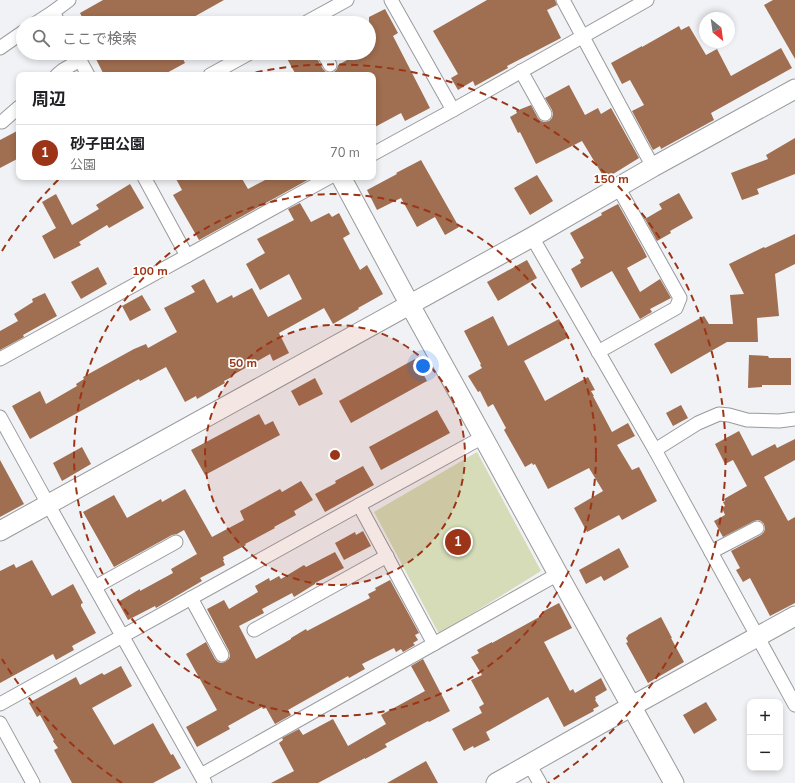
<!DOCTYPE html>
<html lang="ja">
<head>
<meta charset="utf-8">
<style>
  :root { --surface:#fff; --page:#f2f2f2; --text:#202124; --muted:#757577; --line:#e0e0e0; --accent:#9c3517 }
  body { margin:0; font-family:"Nunito Sans","Noto Sans JP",sans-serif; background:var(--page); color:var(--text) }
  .controls { position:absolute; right:12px; bottom:12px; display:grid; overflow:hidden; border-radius:8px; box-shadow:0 2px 6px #0003 }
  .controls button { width:36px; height:36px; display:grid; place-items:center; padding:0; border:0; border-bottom:1px solid var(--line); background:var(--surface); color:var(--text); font:20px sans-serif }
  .compass { position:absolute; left:699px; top:12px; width:36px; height:36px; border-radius:50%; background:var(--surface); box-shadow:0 2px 6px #0003; rotate:151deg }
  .you { position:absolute; left:423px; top:366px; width:14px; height:14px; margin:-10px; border:3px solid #fff; border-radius:50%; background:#1a73e8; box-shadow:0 0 0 6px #1a73e833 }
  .badge { display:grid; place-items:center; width:26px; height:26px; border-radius:50%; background:var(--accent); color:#fff; font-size:13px; font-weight:700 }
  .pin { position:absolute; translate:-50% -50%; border:2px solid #fff; box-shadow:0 1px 4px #0006 }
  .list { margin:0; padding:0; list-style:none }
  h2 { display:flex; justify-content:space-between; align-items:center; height:52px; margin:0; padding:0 16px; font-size:17px }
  h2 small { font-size:13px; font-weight:400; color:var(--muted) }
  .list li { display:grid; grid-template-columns:26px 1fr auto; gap:12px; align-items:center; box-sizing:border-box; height:56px; padding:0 16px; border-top:1px solid var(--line) }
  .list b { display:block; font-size:15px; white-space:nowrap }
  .list p { margin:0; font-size:13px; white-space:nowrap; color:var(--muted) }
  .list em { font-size:13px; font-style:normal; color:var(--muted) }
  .icon { flex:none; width:22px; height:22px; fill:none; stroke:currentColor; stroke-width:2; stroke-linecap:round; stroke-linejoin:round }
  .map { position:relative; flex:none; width:795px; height:783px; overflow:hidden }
  .search { position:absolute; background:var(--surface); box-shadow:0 2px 6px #0003; left:16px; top:16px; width:360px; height:44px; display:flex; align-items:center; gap:10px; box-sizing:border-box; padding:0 14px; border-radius:22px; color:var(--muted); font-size:15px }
  .panel { position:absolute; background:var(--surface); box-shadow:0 2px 6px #0003; left:16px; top:72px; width:360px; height:108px; border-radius:8px }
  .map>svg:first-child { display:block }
  .green { fill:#d5dcb7 }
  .building { fill:#a06e50 }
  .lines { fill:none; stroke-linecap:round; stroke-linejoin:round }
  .street-casing { stroke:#999a9c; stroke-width:15 }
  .secondary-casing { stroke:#999a9c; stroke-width:21 }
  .street { stroke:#fff; stroke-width:13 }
  .secondary { stroke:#fff; stroke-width:19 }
  .ring { fill:none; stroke:#9c3517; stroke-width:2; stroke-dasharray:7 5 }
  .centre { fill:#9c3517; stroke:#fff; stroke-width:2 }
  .ring-label { font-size:12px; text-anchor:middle; font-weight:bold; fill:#9c3517; stroke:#fff; stroke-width:3.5; stroke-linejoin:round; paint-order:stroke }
</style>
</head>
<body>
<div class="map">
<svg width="795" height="783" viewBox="0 0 795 783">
  <rect width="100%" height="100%" fill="#f1f2f5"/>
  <!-- green -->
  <polygon class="green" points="477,452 541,571 439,634 374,512"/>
  <!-- building -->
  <g class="building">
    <polygon points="103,0 224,0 183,23 85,23 80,13"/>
    <polygon points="487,0 555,0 557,5 547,10 561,38 507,66 508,68 475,86 473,81 458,90 451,78 458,74 433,31"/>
    <polygon points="773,0 795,0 795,59 764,5"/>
    <polygon points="385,9 398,33 393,36 430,108 405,121 401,113 373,128 373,75 296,75 284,53 315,53 316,57 323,69 326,72 330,73 334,72 337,69 338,65 360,53 369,53 369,17"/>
    <polygon points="679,26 681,30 689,26 706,55 717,49 731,76 781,48 792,68 711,113 714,120 661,149 660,146 653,150 632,111 644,105 630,80 622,84 611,63 642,46 642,47"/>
    <polygon points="93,53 132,53 135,59 146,53 180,53 185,63 163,75 104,75"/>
    <polygon points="569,85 585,115 598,108 601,114 611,108 639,158 605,179 582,141 536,164 520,132 518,133 510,117 517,113 516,111 531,105 538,118 541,121 544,122 549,121 552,118 553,114 552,110 545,98"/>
    <polygon points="19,130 19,158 0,168 0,140"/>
    <polygon points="795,138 795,174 757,189 759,194 742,200 731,173 768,159 766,155"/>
    <polygon points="421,160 459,227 445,235 435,217 417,227 401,198 377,210 367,190 397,174 396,173"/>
    <polygon points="537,175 553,201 530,215 514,188"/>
    <polygon points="175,177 241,177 248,189 271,177 313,177 199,240 173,195 182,190"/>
    <polygon points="130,184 144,208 109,228 107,225 79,242 81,245 54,259 42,236 56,228 42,202 56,194 72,225 99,209 96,205"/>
    <polygon points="679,193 693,218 670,231 671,233 657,241 645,219 662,209 659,204"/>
    <polygon points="300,203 311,222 329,213 332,217 339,213 350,234 343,238 360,270 367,265 383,294 358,308 359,309 333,324 324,308 279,333 289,353 273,361 270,354 231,376 232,377 224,381 225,383 197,399 196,396 185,402 166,367 140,381 139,379 30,439 12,406 40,391 46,404 77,386 76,384 84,379 83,377 134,349 146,344 148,348 177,332 164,308 195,292 191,286 204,279 217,303 232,295 233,298 252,288 268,317 302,299 289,274 260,290 246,264 265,253 257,239 294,220 288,209"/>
    <polygon points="618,204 643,249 647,257 627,268 640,292 660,279 671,298 650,309 652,312 640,319 612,271 581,288 571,269 581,263 580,260 584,258 570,233 602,215 601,213"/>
    <polygon points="795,234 795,264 775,274 779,316 757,318 758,342 727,342 671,374 654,344 704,316 709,324 733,324 730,295 744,294 729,264 764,247 765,248"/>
    <polygon points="527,260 537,278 498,301 487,282"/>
    <polygon points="98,267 107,284 81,299 71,282"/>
    <polygon points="45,293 57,316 23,335 24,337 0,350 0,331 18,321 14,314 33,302 32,299"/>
    <polygon points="142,295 151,310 130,321 122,306"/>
    <polygon points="493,316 508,346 559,319 569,337 524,361 545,401 588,377 595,390 591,391 594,396 593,396 612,432 628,423 635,436 617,445 632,470 639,467 657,501 622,520 619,515 587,532 574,508 603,491 589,468 548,489 535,464 533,465 532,463 525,467 504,430 506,428 493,404 488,407 480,391 478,392 468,376 482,368 480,365 481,364 464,331"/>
    <polygon points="749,355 768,356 769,358 791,358 791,385 762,385 762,387 748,388"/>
    <polygon points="415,359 427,381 351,423 339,401"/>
    <polygon points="315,378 323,394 299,406 291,391"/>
    <polygon points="681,405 688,418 673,426 666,413"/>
    <polygon points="437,410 450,433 381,470 369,447"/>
    <polygon points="259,414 265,425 273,421 280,435 205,475 191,450"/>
    <polygon points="739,431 752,456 775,444 777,448 795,439 795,460 764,477 788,521 795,517 795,603 770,616 750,578 743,582 736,570 740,568 731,551 761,535 764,532 765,529 764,524 761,521 758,520 754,521 723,537 714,521 725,515 722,508 725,506 723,502 725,501 724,499 747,486 733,460 725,464 715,444"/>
    <polygon points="82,447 91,464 62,481 53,463"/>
    <polygon points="0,460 24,504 0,517"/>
    <polygon points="363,466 374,485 325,512 315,494 336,483 335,481"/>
    <polygon points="301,481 313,500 294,511 296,515 274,527 275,528 245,544 246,545 223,557 224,560 223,560 225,565 200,578 202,581 156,608 155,606 128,620 118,602 140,589 140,591 173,573 171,569 197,554 184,530 177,534 172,535 114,567 83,512 114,495 127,518 161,499 162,502 185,489 212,537 244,520 240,511 280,489 282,492"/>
    <polygon points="363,531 371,546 344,560 335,543 355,532 356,535"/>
    <polygon points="619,548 629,567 604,581 601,576 586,584 579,570"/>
    <polygon points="335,552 344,568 315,583 315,584 294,597 292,593 262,609 264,613 239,626 256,659 291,639 291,638 306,629 307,631 370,598 368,594 376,590 375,588 390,580 419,633 415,635 418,640 413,643 415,645 403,652 401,649 396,652 394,648 362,664 365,669 349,678 348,676 288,710 291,715 275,724 266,708 263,709 262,707 228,726 230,729 197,747 186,727 217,710 186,654 206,642 215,659 218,662 221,663 225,662 229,659 230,656 229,651 207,609 224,600 229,609 258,592 255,586 269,578 270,581 279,576 281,579 304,565 306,567"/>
    <polygon points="32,560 52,596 73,584 83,603 81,604 81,606 96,633 72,646 74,650 56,660 53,654 0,683 0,571 14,564 16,568"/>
    <polygon points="559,603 572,628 544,642 570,691 573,689 575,693 601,678 607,690 595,697 596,699 595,700 599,706 593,709 594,711 564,727 548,697 486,732 490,740 474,748 473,746 464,751 452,729 482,713 479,707 484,704 471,680 482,675 471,657 479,653 477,650 492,642 492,643 543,615 542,612"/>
    <polygon points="661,617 672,638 671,638 684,662 648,683 626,643 628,642 626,638 628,636 628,635"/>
    <polygon points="423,659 450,711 429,722 428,721 385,744 387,747 365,759 365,758 318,783 271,783 294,771 279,743 283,740 282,738 299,729 303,735 333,719 348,746 386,724 381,715 425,691 411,666"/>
    <polygon points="121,666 132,686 92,708 114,745 153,723 171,755 173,754 181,768 153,783 72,783 54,750 58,748 53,741 54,740 40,715 37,717 29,703 76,677 80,685 102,673 104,675"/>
    <polygon points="706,702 717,720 694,734 683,715"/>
    <polygon points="426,761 438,783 387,783"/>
  </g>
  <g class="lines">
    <!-- street casing -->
    <g class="street-casing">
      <g id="street">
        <polyline points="391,0 453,110"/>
        <polyline points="563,0 653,167"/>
        <polyline points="36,23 53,12"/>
        <polyline points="59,23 53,12 69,0"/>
        <polyline points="305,23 347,0"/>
        <polyline points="0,48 23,32"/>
        <polyline points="76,53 88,75"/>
        <polyline points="323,53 330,65"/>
        <polyline points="521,71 545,114"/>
        <polyline points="57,75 63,70 80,60"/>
        <polyline points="210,75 250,53"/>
        <polyline points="2,122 19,107"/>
        <polyline points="373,154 453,110 647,0"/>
        <polyline points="144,177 187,256"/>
        <polyline points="532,237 655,450 698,423 719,414 729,415 747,420 779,421 795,419"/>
        <polyline points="598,352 676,308 680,298 618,187"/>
        <polyline points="0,359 330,177"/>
        <polyline points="0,417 48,504 205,783"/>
        <polyline points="655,450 795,705"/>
        <polyline points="359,505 434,644"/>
        <polyline points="711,552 757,528"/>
        <polyline points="95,587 176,542"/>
        <polyline points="191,598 222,655"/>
        <polyline points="254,630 387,556"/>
        <polyline points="0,704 359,505 483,437"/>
        <polyline points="0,723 33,783"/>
        <polyline points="529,764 540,783"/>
        <polyline points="201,775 558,574"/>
      </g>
    </g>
    <!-- secondary casing -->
    <g class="secondary-casing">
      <g id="secondary">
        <polyline points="341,177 410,305 483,437 558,574 674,783"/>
        <polyline points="0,531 532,237 653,167 795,89"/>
        <polyline points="496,783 632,706 795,616"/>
      </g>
    </g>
    <!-- street -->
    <use href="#street" class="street"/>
    <!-- secondary -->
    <use href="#secondary" class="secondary"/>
  </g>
  <!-- distance rings -->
  <circle cx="335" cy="455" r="130" fill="#9c3517" fill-opacity=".12"/>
  <g class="ring">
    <circle cx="335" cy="455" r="130"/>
    <circle cx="335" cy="455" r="261"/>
    <path d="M122 783A391 391 0 0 1 2 659M2 251A391 391 0 0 1 59 179M244 75A391 391 0 0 1 548 783"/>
  </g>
  <circle cx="335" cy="455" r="6" class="centre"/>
  <g class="ring-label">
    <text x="611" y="183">150 m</text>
    <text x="150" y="275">100 m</text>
    <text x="243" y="367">50 m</text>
  </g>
</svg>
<div class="controls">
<button>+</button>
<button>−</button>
</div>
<svg class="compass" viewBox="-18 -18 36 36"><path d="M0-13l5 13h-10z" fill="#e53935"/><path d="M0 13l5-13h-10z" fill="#757577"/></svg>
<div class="you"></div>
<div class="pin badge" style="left:458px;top:542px">1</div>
<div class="search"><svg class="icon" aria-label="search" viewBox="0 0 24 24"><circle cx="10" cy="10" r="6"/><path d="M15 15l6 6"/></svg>ここで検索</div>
<section class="panel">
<h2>周辺<small></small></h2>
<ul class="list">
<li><span class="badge">1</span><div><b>砂子田公園</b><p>公園</p></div><em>70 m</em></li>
</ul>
</section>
</div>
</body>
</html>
